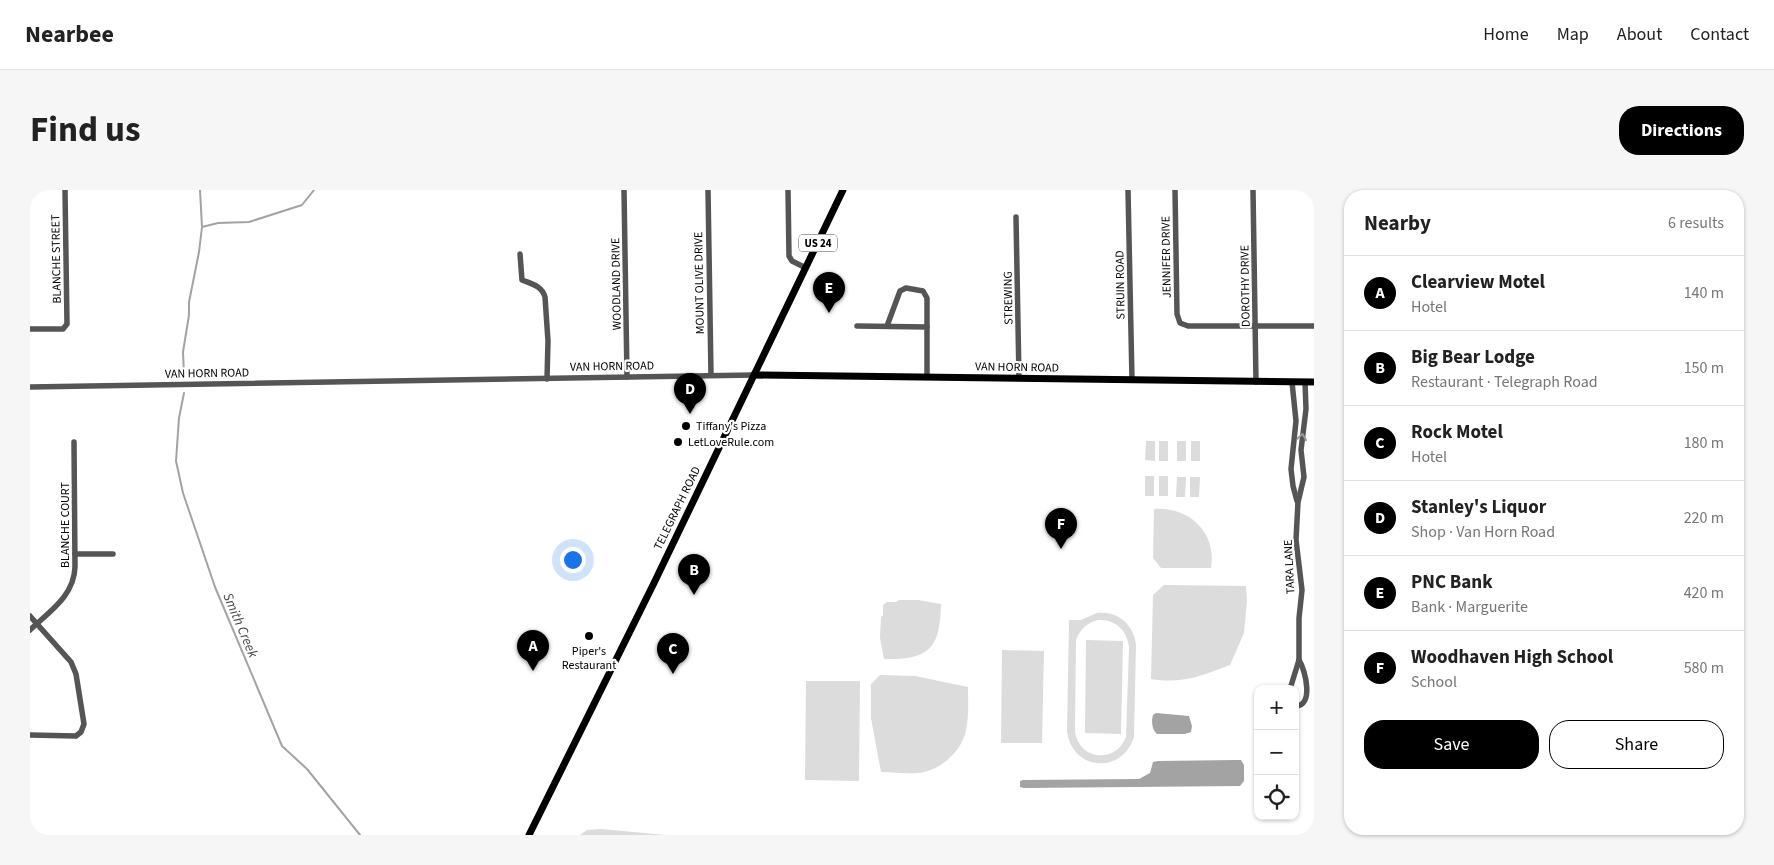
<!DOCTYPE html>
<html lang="en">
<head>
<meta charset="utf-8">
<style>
  :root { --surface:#fff; --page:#f6f6f6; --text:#222; --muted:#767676; --line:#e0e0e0; --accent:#000 }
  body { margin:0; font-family:"Source Sans 3",sans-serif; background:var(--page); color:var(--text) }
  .controls { position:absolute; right:15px; bottom:15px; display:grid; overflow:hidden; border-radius:10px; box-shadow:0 1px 4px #0004 }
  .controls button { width:45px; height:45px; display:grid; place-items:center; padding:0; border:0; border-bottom:1px solid var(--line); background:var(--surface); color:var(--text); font:25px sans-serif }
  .you { position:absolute; left:542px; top:369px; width:18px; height:18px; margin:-12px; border:4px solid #fff; border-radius:50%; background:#1a73e8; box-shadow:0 0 0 8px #1a73e833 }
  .badge { display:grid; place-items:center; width:32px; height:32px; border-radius:50%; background:var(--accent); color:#fff; font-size:16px; font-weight:700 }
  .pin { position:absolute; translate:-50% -41px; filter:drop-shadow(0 1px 2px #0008) }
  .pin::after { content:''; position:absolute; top:26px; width:18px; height:15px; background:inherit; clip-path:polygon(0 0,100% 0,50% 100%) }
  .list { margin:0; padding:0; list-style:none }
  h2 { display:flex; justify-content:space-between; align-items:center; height:65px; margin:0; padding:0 20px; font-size:21px }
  h2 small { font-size:16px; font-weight:400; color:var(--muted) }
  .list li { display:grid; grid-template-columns:32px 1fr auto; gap:15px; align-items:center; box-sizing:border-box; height:75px; padding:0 20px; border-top:1px solid var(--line) }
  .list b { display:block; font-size:19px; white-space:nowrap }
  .list p { margin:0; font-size:16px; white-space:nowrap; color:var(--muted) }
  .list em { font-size:16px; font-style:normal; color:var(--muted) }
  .actions { display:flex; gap:10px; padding:15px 20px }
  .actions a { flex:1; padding:11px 0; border:1px solid var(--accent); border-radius:20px; text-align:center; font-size:18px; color:var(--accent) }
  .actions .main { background:var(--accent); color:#fff }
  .icon { flex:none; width:28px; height:28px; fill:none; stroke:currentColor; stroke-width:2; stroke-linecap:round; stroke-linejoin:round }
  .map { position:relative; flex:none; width:1284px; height:645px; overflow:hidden; border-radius:20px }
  header { display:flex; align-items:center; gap:30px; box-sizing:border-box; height:70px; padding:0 25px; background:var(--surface); border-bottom:1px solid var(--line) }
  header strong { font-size:24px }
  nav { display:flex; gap:28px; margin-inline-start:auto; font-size:18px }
  .intro { display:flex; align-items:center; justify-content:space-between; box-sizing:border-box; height:120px; padding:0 30px }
  h1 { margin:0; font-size:35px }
  .button { padding:12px 22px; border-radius:20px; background:var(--accent); color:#fff; font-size:18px; font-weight:700 }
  main { display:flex; gap:30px; padding:0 30px }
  aside { flex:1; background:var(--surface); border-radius:20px; box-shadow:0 1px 4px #0004 }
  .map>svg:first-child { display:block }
  .green { fill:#dcdcdc; fill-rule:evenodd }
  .water { fill:#a3a3a3 }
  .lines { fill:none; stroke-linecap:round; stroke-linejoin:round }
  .stream { stroke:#a3a3a3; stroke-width:2 }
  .minor { stroke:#555; stroke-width:5.5 }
  .major { stroke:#000; stroke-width:7 }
  .oneway { stroke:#999 }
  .poi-dot { fill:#000; stroke:#fff; stroke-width:2 }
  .labels { text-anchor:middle; stroke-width:4.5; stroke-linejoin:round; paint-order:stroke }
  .shield { fill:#fff; stroke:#4c4c4c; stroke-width:1 }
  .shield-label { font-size:11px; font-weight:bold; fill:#000 }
  .street-label { font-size:12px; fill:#000; stroke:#fff }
  .poi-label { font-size:12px; fill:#000; stroke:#fff; text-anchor:start }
  .water-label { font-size:14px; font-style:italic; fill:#444; stroke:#fff }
</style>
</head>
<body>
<header>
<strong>Nearbee</strong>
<nav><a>Home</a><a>Map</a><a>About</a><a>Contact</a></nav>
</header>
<div class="intro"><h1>Find us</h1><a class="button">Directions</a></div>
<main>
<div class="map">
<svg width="1284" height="645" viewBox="0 0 1284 645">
  <rect width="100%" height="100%" fill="#fff"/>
  <!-- green -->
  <g class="green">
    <polygon points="1116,251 1125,251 1125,271 1115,270"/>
    <rect x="1129" y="251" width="9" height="20"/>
    <rect x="1147" y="251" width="9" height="20"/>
    <rect x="1161" y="251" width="9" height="20"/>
    <rect x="1115" y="286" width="9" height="20"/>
    <rect x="1129" y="286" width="9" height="20"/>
    <polygon points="1147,287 1156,287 1155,307 1146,307"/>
    <polygon points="1160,287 1170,287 1169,307 1160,307"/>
    <path d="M 1124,319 C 1158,316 1187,342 1181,378 L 1131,378 L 1123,368 Z"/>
    <path d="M 1134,395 L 1216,396 L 1217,411 L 1214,443 L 1200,475 C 1171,486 1153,494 1121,489 L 1123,405 Z"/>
    <path d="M 869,410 L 888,410 L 911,414 C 910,459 899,470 854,469 L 850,448 L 851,427 L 853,425 L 853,415 L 857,412 L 866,412 Z"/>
    <path d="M 1067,423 C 1088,421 1103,434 1106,454 L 1104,547 C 1092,585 1042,581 1037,541 L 1039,430 L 1051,430 ZM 1068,430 C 1085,429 1097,440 1099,457 L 1096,547 C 1086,574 1049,570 1045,542 L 1046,450 C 1050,439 1057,433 1068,430 Z"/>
    <polygon points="1056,450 1093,451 1091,544 1055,543"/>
    <polygon points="972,460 1014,461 1012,553 971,553"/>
    <path d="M 850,485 L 885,486 L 938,497 C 938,511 939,527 936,540 C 933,559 913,578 894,582 C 881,585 865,582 851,582 L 841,528 L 841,494 Z"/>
    <polygon points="776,491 830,491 829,591 775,590"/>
    <polygon points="571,639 636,645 550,645 557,640"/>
  </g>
  <!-- water -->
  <g class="water">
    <path d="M 1126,523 L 1159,526 L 1162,536 L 1161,542 L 1155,544 L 1127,544 C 1122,540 1121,531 1123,525 Z"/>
    <polygon points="1207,570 1211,570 1214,575 1214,591 1210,596 994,598 990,597 990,591 993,590 1109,589 1120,583 1123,572 1128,571"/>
  </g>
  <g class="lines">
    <!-- stream -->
    <g class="stream">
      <polyline points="172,37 188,33 219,32 272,15 284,0"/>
      <polyline points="154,185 153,162 159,125 159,112 169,62 172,37 170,0"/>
      <polyline points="154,203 149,228 146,271 153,303 185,397 252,556 277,579 330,645"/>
    </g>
    <!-- minor -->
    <g class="minor">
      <polyline points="594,0 597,187"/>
      <polyline points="678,0 681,185"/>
      <polyline points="758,0 759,66 762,71 776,78"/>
      <polyline points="1098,0 1102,190"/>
      <polyline points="1145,0 1147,124 1150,133 1158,136 1284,136"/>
      <polyline points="1223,0 1226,192"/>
      <polyline points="986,27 989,188"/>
      <path d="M 490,64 L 492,90 C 502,94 512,96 515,107 L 518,151 L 517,189"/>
      <polyline points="827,136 897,137"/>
      <polyline points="857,136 870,101 876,98 893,101 897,108 897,187"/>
      <polyline points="0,139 33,139 37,134 35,0"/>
      <polyline points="1262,192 1266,231 1261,279 1263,296 1267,311"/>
      <polyline points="0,197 724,185"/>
      <polyline points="45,364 83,364"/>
      <polyline points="0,426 41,472 46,484 54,534 51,542 46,546 0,545"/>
      <path d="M 0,440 C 20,421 44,406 45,377 L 44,252"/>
      <polyline points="1260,499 1269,470 1269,428 1272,400 1266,350 1268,312 1274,287 1271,260 1276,219 1275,192"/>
      <path d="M 1265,516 C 1284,517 1276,481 1269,470"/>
    </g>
    <!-- major -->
    <g class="major">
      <polyline points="724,185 1284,192"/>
      <polyline points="499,645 624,393 813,0"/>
    </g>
  </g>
  <!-- one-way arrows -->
  <defs><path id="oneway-chevron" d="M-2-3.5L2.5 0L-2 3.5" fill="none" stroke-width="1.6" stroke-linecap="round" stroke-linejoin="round" transform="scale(1.25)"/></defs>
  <use class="oneway" href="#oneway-chevron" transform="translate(1272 247) rotate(-82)"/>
  <!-- markers -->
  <g class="poi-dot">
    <circle cx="656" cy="236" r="5"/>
    <circle cx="648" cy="252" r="5"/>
    <circle cx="559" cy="446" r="5"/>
  </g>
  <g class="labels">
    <!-- shield labels -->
    <rect class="shield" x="769" y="44.5" width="38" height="17" rx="4"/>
    <g class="shield-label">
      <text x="788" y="57">US 24</text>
    </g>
    <!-- street labels -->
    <g class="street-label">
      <text transform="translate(1136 67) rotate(-91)" y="4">JENNIFER DRIVE</text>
      <text transform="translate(26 69) rotate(-91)" y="4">BLANCHE STREET</text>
      <text transform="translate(669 93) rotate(-91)" y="4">MOUNT OLIVE DRIVE</text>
      <text transform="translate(586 94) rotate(-91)" y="4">WOODLAND DRIVE</text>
      <text transform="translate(1090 95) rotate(-91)" y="4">STRUIN ROAD</text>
      <text transform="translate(1215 96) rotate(-91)" y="4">DOROTHY DRIVE</text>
      <text transform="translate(978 108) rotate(-91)" y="4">STREWING</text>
      <text transform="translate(582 176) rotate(-1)" y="4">VAN HORN ROAD</text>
      <text transform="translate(987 177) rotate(1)" y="4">VAN HORN ROAD</text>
      <text transform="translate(177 183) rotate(-1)" y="4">VAN HORN ROAD</text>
      <text transform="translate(647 318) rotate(-64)" y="4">TELEGRAPH ROAD</text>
      <text transform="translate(35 335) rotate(-90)" y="4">BLANCHE COURT</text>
      <text transform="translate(1259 377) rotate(-93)" y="4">TARA LANE</text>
    </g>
    <!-- poi labels -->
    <g class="poi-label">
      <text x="666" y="240">Tiffany's Pizza</text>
      <text x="658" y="256">LetLoveRule.com</text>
      <text x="559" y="465" text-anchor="middle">Piper's<tspan x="559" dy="14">Restaurant</tspan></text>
    </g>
    <!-- water labels -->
    <g class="water-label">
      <text transform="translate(211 435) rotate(67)" y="5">Smith Creek</text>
    </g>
  </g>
</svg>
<div class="controls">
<button>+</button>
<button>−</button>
<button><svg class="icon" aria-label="locate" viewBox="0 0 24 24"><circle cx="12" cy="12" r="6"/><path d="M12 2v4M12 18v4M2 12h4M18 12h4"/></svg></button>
</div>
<div class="you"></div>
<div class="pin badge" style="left:503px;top:481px">A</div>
<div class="pin badge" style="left:664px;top:405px">B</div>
<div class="pin badge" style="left:643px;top:484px">C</div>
<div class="pin badge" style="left:660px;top:224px">D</div>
<div class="pin badge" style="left:799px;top:123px">E</div>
<div class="pin badge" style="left:1031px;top:359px">F</div>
</div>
<aside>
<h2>Nearby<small>6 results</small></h2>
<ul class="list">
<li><span class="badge">A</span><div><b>Clearview Motel</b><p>Hotel</p></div><em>140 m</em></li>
<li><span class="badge">B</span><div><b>Big Bear Lodge</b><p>Restaurant · Telegraph Road</p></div><em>150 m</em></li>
<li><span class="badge">C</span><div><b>Rock Motel</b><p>Hotel</p></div><em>180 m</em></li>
<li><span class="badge">D</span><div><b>Stanley's Liquor</b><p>Shop · Van Horn Road</p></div><em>220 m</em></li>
<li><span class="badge">E</span><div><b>PNC Bank</b><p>Bank · Marguerite</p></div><em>420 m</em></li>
<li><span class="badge">F</span><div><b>Woodhaven High School</b><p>School</p></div><em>580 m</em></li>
</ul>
<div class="actions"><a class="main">Save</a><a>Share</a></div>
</aside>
</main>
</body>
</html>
